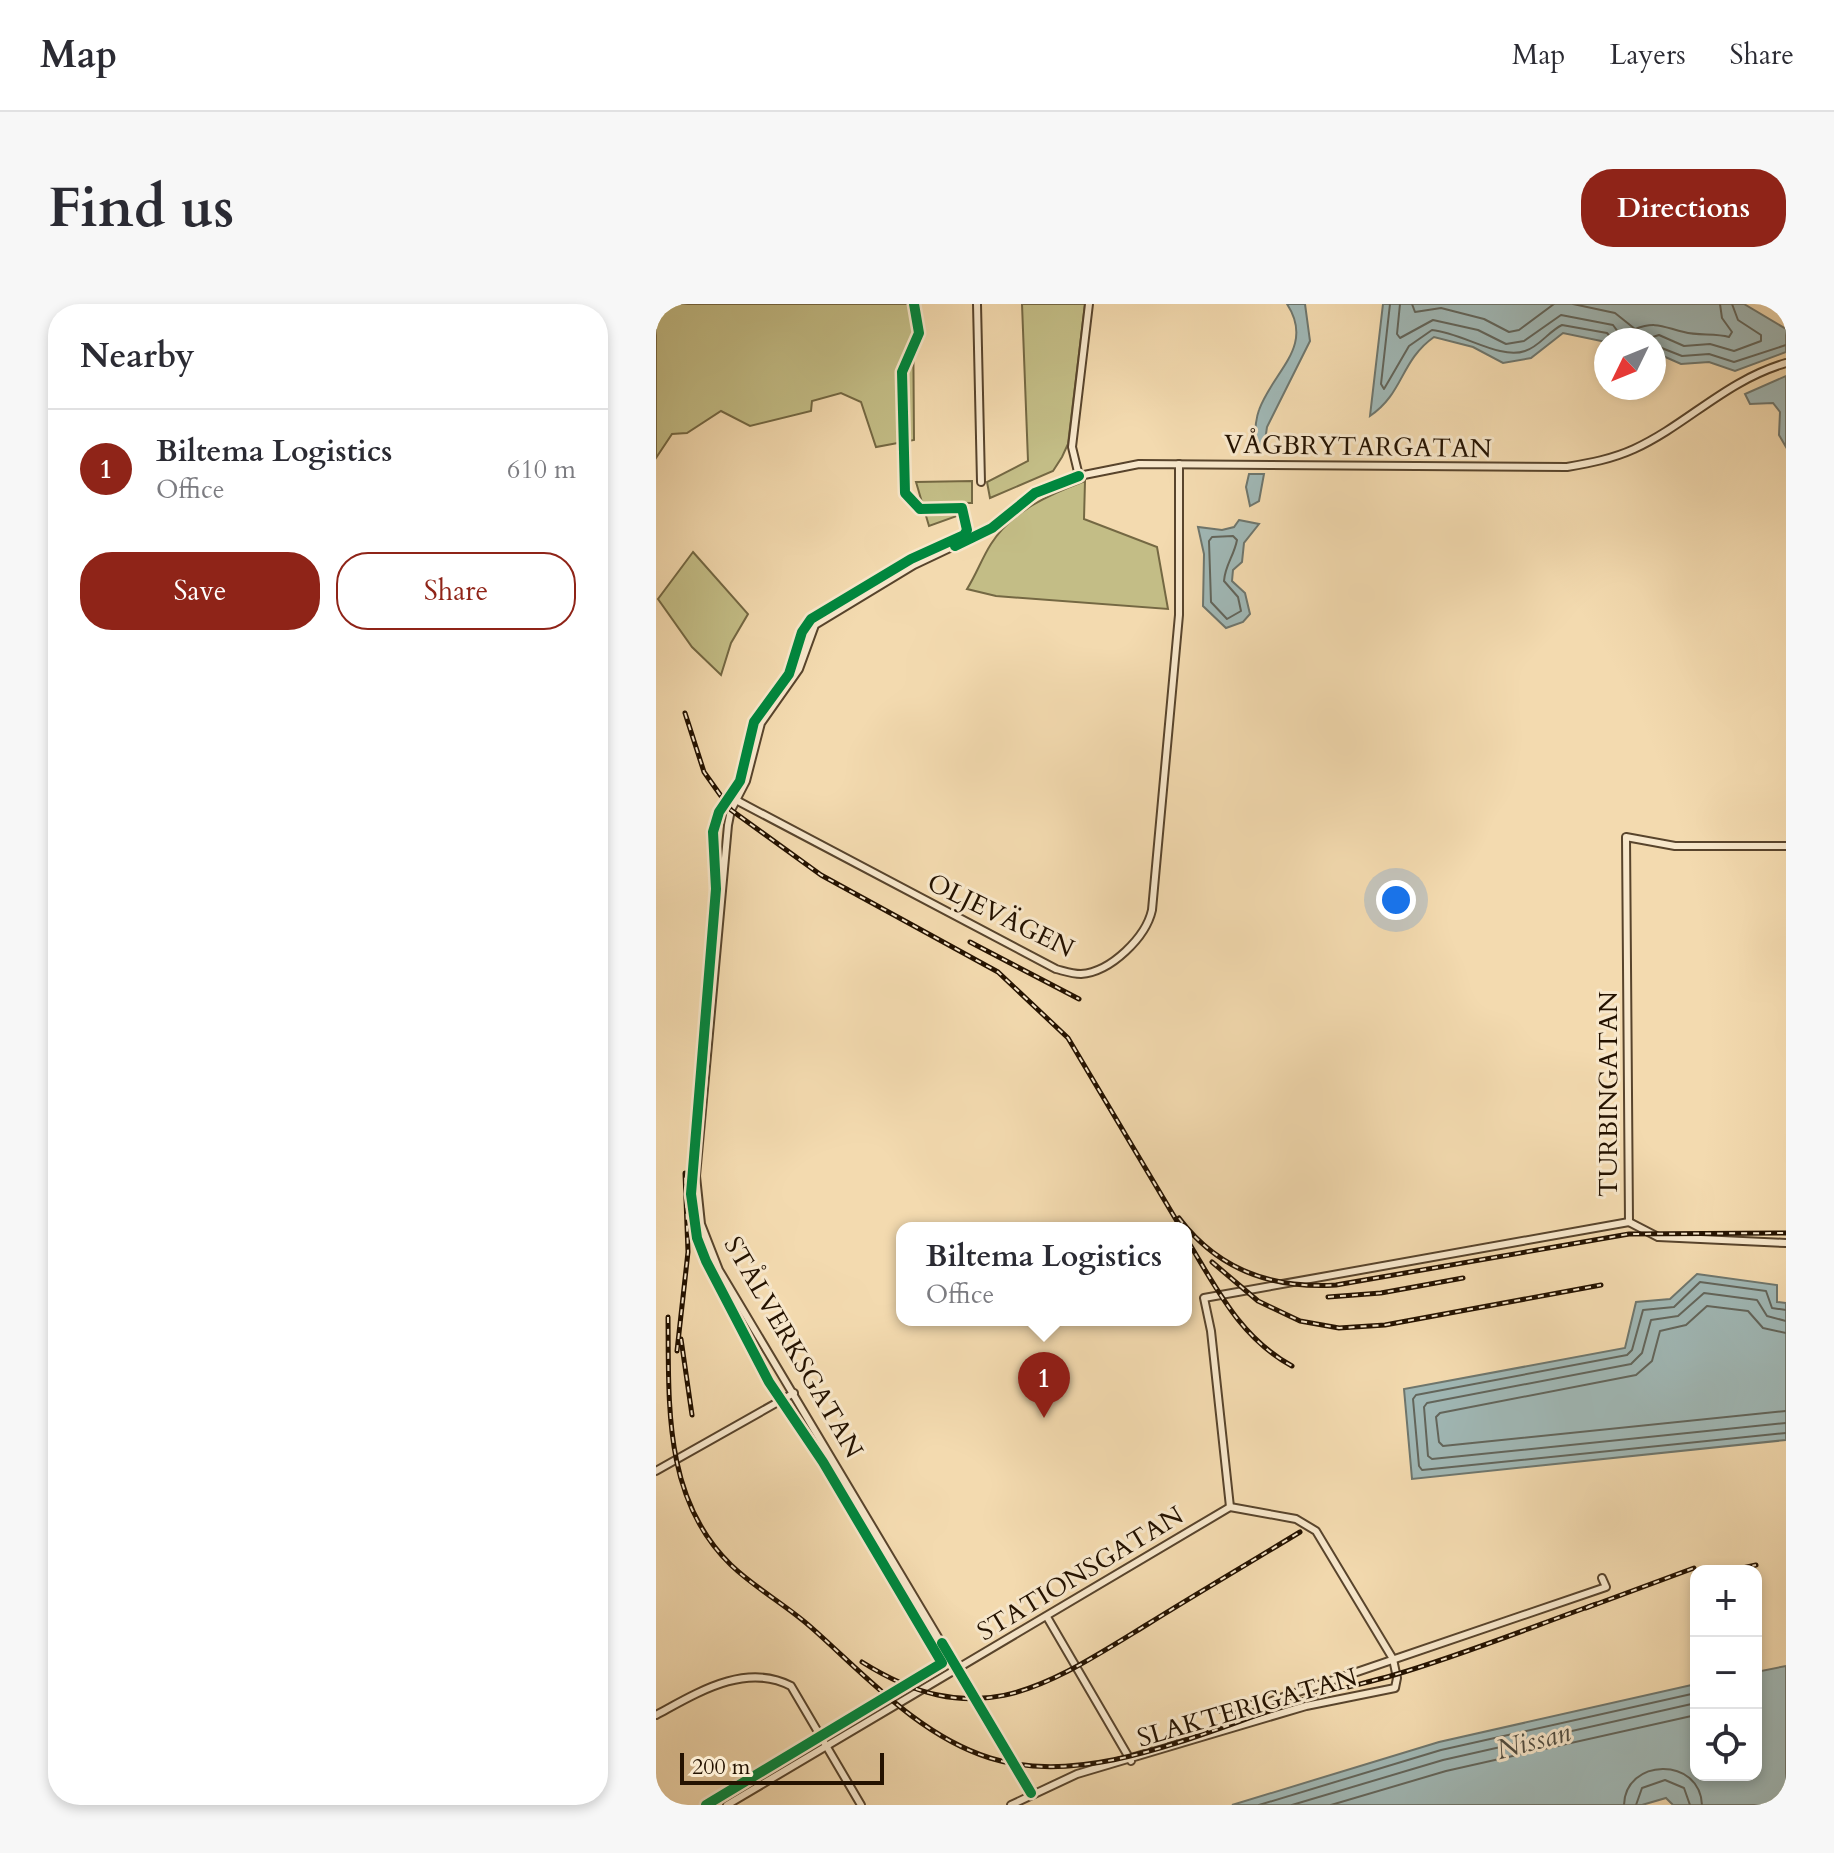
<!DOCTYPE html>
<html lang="en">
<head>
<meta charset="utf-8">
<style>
  :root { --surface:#fff; --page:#f7f7f7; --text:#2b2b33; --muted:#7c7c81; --line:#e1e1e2; --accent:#8f2418 }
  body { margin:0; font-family:Cardo,serif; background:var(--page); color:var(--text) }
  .controls { position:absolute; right:24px; bottom:24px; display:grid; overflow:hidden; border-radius:16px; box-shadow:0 4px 12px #0003 }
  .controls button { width:72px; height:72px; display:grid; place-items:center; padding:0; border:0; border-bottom:2px solid var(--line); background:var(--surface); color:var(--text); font:40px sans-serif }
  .compass { position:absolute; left:938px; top:24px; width:72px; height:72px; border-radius:50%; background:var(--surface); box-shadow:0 4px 12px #0003; rotate:227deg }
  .scale { position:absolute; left:24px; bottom:20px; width:204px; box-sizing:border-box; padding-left:8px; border:4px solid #241200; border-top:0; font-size:22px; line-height:28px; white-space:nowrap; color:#241200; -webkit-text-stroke:6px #f7e7cb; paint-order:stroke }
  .you { position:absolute; left:740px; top:596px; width:28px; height:28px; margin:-20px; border:6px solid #fff; border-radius:50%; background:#1a73e8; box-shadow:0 0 0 12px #1a73e833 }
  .badge { display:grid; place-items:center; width:52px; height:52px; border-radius:50%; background:var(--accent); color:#fff; font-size:26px; font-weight:700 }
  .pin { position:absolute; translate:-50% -66px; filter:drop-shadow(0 2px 4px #0008) }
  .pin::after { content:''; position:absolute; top:42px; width:28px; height:24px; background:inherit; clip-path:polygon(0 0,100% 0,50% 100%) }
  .popup { position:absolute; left:240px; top:918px; width:296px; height:104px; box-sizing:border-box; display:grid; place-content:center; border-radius:16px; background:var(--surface); filter:drop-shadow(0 2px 6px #0005); font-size:26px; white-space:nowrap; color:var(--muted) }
  .popup b { font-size:30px; color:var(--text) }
  .popup::after { content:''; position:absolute; left:50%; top:100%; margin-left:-16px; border:16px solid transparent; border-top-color:var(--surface) }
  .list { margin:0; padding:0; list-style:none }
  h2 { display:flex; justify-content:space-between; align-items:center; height:104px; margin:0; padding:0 32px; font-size:34px }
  h2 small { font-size:26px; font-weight:400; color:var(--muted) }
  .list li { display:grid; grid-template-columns:52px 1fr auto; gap:24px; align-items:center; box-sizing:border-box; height:120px; padding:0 32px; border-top:2px solid var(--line) }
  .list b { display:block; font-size:30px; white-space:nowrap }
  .list p { margin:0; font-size:26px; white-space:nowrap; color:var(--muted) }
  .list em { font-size:26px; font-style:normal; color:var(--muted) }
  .actions { display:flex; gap:16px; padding:24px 32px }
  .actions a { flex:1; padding:18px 0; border:2px solid var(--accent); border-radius:32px; text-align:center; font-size:28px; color:var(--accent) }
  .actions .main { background:var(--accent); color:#fff }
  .icon { flex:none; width:44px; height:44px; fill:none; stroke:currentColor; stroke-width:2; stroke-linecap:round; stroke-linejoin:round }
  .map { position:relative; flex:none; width:1130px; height:1501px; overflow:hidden; border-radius:32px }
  header { display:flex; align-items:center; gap:48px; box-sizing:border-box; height:112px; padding:0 40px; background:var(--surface); border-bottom:2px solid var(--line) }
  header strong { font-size:38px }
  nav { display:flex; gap:44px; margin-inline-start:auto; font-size:28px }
  .intro { display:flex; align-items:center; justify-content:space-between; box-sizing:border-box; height:192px; padding:0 48px }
  h1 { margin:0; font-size:56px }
  .button { padding:20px 36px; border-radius:32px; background:var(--accent); color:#fff; font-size:28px; font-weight:700 }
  main { display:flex; gap:48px; padding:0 48px }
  aside { flex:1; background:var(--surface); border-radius:32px; box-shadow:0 4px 12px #0003 }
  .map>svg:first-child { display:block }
  .green { fill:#c3bd86; stroke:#746843; stroke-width:2 }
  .water { fill:#a0b8b6; stroke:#6e766d; stroke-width:2 }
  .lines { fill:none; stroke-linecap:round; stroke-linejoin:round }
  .shore { stroke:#62655b; stroke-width:2 }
  .minor-casing { stroke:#58442c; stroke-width:10 }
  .minor { stroke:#f7e7cb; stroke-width:6 }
  .rail-casing { stroke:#241200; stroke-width:5 }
  .rail { stroke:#f7e7cb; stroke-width:2; stroke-dasharray:6; stroke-linecap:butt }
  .cycleway-casing { stroke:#f7e7cb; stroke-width:15 }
  .cycleway { stroke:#00873e; stroke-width:10 }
  .labels { text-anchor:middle; stroke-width:6; stroke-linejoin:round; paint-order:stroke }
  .street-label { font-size:26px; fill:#241200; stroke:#f7e7cb }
  .water-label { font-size:28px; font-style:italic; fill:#4f4c40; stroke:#f7e7cb }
</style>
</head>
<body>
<header>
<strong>Map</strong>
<nav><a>Map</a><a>Layers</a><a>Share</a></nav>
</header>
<div class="intro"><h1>Find us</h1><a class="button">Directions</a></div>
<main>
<aside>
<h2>Nearby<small></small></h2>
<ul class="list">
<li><span class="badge">1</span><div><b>Biltema Logistics</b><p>Office</p></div><em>610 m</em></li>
</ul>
<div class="actions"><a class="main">Save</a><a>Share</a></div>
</aside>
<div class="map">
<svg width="1130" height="1501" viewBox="0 0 1130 1501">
  <rect width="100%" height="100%" fill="#f3daaf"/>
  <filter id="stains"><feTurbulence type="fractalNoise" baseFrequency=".0025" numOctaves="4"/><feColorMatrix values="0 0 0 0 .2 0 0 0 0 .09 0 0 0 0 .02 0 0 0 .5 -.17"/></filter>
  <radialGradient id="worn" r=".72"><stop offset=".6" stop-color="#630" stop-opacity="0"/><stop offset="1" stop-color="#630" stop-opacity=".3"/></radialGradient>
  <!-- green -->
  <g class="green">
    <polygon points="0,0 257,0 258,136 220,143 205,98 185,89 156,97 155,107 94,122 65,107 31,129 16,130 0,154"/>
    <polygon points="366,0 429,0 412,140 406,153 397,167 334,194 331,178 372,157"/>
    <polygon points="316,177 316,199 297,199 301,212 273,222 260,178"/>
    <path d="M 429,177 L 428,215 L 501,243 L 512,305 L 340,292 L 311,285 C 320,271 326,254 335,240 C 356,207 394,190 429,177 Z"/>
    <polygon points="37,248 92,310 75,339 65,371 36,343 2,295"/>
  </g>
  <!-- water -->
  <g class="water">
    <path d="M 631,0 L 649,0 L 654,37 L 611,123 L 607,150 L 598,149 C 599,135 598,119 603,106 C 617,67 659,43 631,0 Z"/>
    <path d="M 727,0 L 1088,0 L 1130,25 L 1130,48 L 1079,67 L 1053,58 L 1025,60 L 998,48 L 998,36 L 950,38 L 907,29 L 875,54 L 847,59 L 817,43 L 778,33 C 744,57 748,89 714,112 Z"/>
    <polygon points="1130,72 1130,143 1123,131 1124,108 1117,99 1094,100 1089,90"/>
    <polygon points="593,170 608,170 603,197 594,202 590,183"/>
    <polygon points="583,216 603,220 588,239 586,258 577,266 576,277 589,289 594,310 587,318 570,324 547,302 548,250 542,223 566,226 578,223"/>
    <polygon points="1041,970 1121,981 1121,998 1130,999 1130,1136 756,1175 748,1085 969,1044 980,998 1014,995"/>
    <polygon points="1130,1362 1130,1501 1017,1501 1010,1494 986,1501 576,1501 783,1438 1040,1380 1040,1471 1100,1471 1100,1368"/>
  </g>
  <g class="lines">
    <!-- shore -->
    <g class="shore">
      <path d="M 734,0 L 725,80 L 728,85 L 753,42 L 776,26 C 807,29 844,56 869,47 C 883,43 893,27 906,21 L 951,29 L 957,36"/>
      <polyline points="744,0 741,30 744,34 777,16 822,26 850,40 868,37 905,11 957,21 968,36"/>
      <polyline points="756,0 759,8 785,4 828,15 853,28 863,26 898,0"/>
      <path d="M 917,0 L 959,9 L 979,25 C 1000,17 1007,23 1028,28 C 1042,32 1059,29 1073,33 L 1076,28 L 1066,14 L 1064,0"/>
      <polyline points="987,36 1003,31 1028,42 1054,40 1078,47 1105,37 1105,31 1082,16 1076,0"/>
      <polyline points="998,41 1026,52 1053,50 1078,58 1130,41"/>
      <path d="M 577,232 L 581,236 C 578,252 569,261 568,277 L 582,293 L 585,307 L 571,315 L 555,298 L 553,237 L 556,233 Z"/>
      <polyline points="1130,1006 1116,1004 1110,987 1044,978 1018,1003 987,1006 976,1046 971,1051 760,1091 757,1095 763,1162 766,1166 1130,1129"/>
      <polyline points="1130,1017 1111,1012 1101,996 1048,989 1022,1012 995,1016 986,1049 975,1060 771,1099 768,1103 772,1152 776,1155 1130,1119"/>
      <polyline points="1130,1029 1107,1024 1092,1007 1051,1002 1030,1021 1004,1027 996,1057 980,1071 784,1109 780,1113 783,1138 787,1142 1130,1107"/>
      <polyline points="603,1501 785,1446 1040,1389"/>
      <polyline points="636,1501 787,1456 1040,1399"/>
      <polyline points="675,1501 790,1467 1040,1411"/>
      <path d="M 968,1501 C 969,1454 1044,1452 1046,1501"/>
      <polyline points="980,1501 986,1484 1009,1476 1028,1484 1034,1501"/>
    </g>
    <!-- minor casing -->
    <g class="minor-casing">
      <g id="minor">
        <polyline points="321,0 325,178"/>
        <path d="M 433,0 L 416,143 L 423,172 L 483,160 L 911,163 C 934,159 956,155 978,145 C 1032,120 1069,77 1130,59"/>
        <path d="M 80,496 L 400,665 C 408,667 416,670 425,670 C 455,668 490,633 496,606 L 523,311 L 523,160"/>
        <polyline points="973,918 1002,933 1130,939"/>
        <polyline points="0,1167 138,1089"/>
        <polyline points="574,1203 555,1027 548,994 973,918 970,533 1019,542 1130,542"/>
        <polyline points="391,1313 475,1457"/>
        <polyline points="565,1405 610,1399 950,1283 946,1274"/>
        <path d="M 0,1411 C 41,1389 89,1358 135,1382 L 205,1501"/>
        <polyline points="375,1489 63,966 45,920 40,872 72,521 75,506 90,477 105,419 143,365 159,321 258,261 336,224 379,189 423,172"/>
        <polyline points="71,1501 574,1203"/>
        <polyline points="355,1501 421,1470 650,1402 739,1384 741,1374 737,1355 660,1227 640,1215 574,1203"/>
      </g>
    </g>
    <!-- minor -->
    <use href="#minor" class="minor"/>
    <!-- rail casing -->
    <g class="rail-casing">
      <g id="rail">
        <polyline points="29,409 48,468 75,506 165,571 342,668 412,734 525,924"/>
        <polyline points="314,638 423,695"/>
        <path d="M 523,914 C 562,966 617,985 680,981 L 973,930 L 1130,929"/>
        <path d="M 533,939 C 562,987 585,1034 636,1062"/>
        <polyline points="556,958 602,997 644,1017 683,1024 729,1021 945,981"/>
        <polyline points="672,993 725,989 807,974"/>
        <path d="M 12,1013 C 13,1100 7,1195 75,1261 C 100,1285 132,1302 157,1325 C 211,1373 264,1432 334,1454 C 432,1485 550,1426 643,1397 C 674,1387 706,1380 738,1371 C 806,1351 873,1324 940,1300"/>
        <polyline points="25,1035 36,1111"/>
        <polyline points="21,1047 32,948 29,869"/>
        <polyline points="1073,1267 1100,1261"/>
        <polyline points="930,1304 1038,1264"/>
        <path d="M 206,1358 C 322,1431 389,1383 492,1320 C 542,1289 593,1259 644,1228"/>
      </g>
    </g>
    <!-- rail -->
    <use href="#rail" class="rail"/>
    <!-- cycleway casing -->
    <g class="cycleway-casing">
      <g id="cycleway">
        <polyline points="299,242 336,224 379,189 423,172"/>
        <polyline points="286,1339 375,1489"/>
        <polyline points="50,1501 286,1359 167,1158 113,1078 50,957 41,934 35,890 60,585 57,528 63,508 84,477 98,418 133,370 146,328 155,315 255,255 308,231 311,226 306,204 264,205 249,189 246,68 263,29 258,0"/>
      </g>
    </g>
    <!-- cycleway -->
    <use href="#cycleway" class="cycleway"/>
  </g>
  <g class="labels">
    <!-- street labels -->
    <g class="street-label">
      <text transform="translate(702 142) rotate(1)" y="9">VÅGBRYTARGATAN</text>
      <text transform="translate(345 611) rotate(26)" y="9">OLJEVÄGEN</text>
      <text transform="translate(952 790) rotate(-90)" y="9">TURBINGATAN</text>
      <text transform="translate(138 1043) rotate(60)" y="9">STÅLVERKSGATAN</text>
      <text transform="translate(424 1269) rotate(-31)" y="9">STATIONSGATAN</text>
      <text transform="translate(591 1403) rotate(-16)" y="9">SLAKTERIGATAN</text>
    </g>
    <!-- water labels -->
    <g class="water-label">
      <text transform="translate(877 1436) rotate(-15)" y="10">Nissan</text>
    </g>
  </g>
  <rect width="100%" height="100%" filter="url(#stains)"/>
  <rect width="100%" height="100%" fill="url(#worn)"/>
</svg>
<div class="controls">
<button>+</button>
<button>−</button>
<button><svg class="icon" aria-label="locate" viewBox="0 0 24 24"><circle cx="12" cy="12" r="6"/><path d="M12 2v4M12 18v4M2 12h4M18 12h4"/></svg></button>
</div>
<svg class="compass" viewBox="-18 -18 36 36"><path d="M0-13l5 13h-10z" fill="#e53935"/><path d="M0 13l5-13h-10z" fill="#7c7c81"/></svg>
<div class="scale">200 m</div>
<div class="you"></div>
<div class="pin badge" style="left:388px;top:1114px">1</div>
<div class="popup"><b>Biltema Logistics</b>Office</div>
</div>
</main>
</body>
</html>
